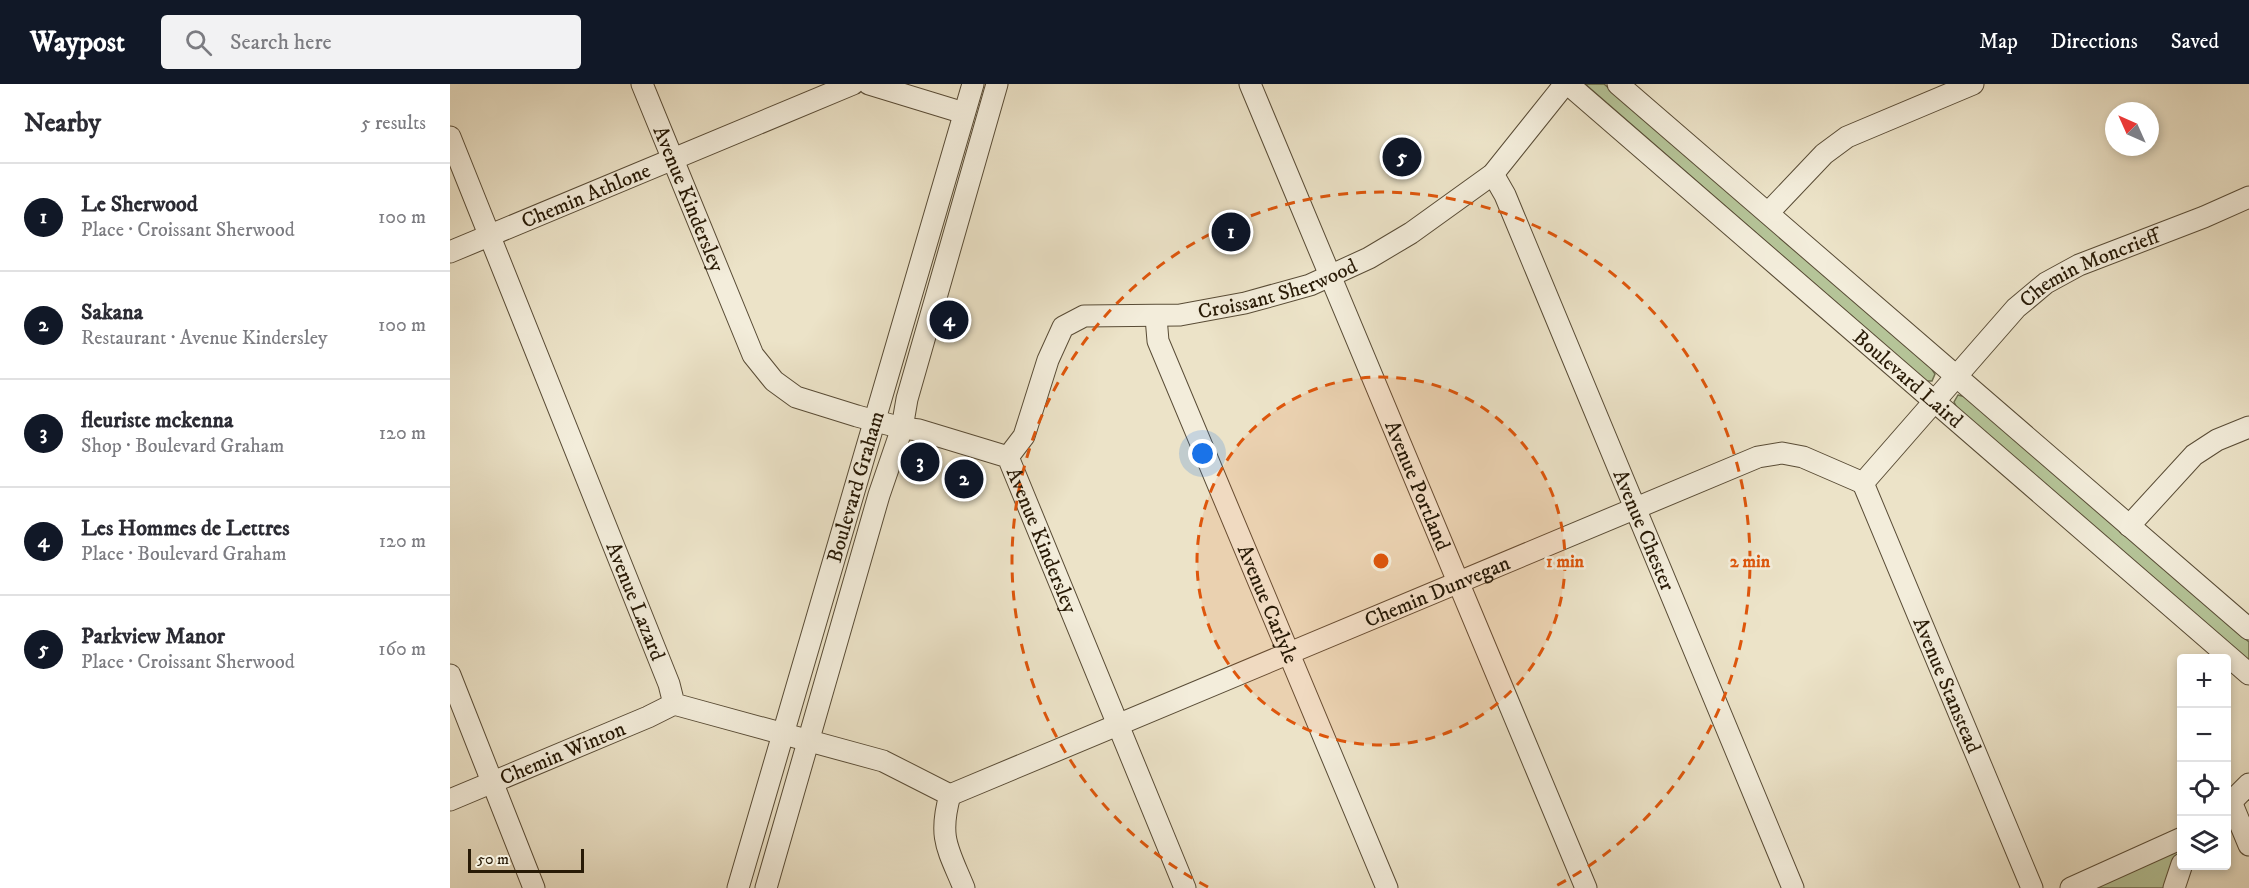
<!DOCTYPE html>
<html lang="en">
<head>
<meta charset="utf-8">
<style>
  :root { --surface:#fff; --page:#f2f2f3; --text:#2b2b33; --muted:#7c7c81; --line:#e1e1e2; --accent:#111827 }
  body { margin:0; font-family:"IM FELL DW Pica",serif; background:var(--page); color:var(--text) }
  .controls { position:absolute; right:18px; bottom:18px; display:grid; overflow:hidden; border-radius:6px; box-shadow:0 3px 9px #0003 }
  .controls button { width:54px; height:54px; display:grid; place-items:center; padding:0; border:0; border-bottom:2px solid var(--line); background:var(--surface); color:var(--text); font:30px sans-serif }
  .compass { position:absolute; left:1655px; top:18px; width:54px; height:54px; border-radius:50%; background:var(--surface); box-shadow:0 3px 9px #0003; rotate:315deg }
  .scale { position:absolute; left:18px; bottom:15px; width:116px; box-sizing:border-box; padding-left:6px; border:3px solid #281a06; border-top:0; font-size:16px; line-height:21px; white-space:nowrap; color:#281a06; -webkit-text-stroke:4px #f3eddb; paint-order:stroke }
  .you { position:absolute; left:753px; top:370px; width:21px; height:21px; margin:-15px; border:4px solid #fff; border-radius:50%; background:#1a73e8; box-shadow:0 0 0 9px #1a73e833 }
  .badge { display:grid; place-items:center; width:39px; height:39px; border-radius:50%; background:var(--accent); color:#fff; font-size:20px; font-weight:700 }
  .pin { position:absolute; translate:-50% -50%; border:3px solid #fff; box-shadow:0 2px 6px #0006 }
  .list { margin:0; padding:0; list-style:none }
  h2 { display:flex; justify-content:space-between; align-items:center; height:78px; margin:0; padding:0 24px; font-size:26px }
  h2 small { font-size:20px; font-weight:400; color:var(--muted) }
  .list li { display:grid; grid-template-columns:39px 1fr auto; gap:18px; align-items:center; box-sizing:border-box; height:108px; padding:0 24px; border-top:2px solid var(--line) }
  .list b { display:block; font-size:22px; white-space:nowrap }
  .list p { margin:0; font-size:20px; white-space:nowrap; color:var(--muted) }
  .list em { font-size:20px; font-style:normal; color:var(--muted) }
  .icon { flex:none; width:33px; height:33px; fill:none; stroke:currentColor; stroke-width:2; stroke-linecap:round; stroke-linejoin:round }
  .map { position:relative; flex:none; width:1799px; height:804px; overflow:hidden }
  header { display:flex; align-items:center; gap:36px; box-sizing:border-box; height:84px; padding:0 30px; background:var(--accent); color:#fff }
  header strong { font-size:28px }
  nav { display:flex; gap:33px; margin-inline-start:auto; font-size:21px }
  .search { width:420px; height:54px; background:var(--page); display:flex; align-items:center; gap:15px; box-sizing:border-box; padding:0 21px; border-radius:6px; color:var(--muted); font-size:22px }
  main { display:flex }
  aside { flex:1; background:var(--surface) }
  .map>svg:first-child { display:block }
  .green { fill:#b5c498; stroke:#6e6f4f; stroke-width:1.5 }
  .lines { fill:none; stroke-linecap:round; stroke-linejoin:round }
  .minor-casing { stroke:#594c36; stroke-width:23 }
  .minor { stroke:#f3eddb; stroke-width:21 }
  .ring { fill:none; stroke:#de560c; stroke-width:3; stroke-dasharray:10 8 }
  .labels { text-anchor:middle; stroke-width:5; stroke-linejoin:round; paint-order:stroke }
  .street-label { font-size:21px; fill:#281a06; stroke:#f3eddb }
  .centre { fill:#de560c; stroke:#f3eddb; stroke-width:3 }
  .ring-label { font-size:18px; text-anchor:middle; font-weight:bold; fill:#de560c; stroke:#f3eddb; stroke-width:5; stroke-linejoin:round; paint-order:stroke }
</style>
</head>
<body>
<header>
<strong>Waypost</strong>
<div class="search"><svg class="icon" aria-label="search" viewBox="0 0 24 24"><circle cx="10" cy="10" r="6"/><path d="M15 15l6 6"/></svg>Search here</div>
<nav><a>Map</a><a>Directions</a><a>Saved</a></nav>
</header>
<main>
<aside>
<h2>Nearby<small>5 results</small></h2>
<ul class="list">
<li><span class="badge">1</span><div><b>Le Sherwood</b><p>Place · Croissant Sherwood</p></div><em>100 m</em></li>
<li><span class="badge">2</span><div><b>Sakana</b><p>Restaurant · Avenue Kindersley</p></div><em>100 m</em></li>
<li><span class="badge">3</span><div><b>fleuriste mckenna</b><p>Shop · Boulevard Graham</p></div><em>120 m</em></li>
<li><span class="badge">4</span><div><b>Les Hommes de Lettres</b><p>Place · Boulevard Graham</p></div><em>120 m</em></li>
<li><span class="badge">5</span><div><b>Parkview Manor</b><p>Place · Croissant Sherwood</p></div><em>160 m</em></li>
</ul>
</aside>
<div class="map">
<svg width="1799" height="804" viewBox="0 0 1799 804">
  <rect width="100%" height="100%" fill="#ece3c8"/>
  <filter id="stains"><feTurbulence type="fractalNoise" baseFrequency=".00333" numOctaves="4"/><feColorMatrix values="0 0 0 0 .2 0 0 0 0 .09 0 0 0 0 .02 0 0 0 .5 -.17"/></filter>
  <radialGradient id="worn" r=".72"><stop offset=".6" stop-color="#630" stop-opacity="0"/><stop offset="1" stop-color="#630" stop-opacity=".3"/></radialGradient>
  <!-- green -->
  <g class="green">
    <polygon points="1135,0 1154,0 1481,284 1485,290 1482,297 1476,297"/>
    <polygon points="1508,311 1516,313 1799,558 1799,577 1507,324 1504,318"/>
    <polygon points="1731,754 1731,780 1724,804 1621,804"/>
  </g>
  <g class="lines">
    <!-- minor casing -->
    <g class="minor-casing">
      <g id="minor">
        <path id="s1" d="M 192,0 L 303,271 L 324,297 L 346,313 L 407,332 L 452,344 L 469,346 L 558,373 L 735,804"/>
        <polyline points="419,0 514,29"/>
        <path id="s2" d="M 800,0 L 1136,804"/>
        <path id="s3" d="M 1118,0 L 1799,590"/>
        <polyline points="1168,0 1799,545"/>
        <path id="s4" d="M 0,53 L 219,600 L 224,620 L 433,677 L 500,711 C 488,754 498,765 514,804"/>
        <path id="s5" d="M 1043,90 L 1055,111 L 1343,804"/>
        <polyline points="1318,129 1374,70 1397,53 1523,0"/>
        <path id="s6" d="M 0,168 L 403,0"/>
        <path id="s7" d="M 706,233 L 708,257 L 937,804"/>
        <path id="s8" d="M 558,373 L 574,352 L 598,276 L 613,243 L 634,232 L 730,231 L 795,219 L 860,201 L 919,174 L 961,149 L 1043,90 L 1115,0"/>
        <path id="s9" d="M 1413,399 L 1582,804"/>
        <polyline points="1679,442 1744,371 1767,356 1799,343"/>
        <polyline points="0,591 84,804"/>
        <path id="s10" d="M 500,711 L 1308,373 L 1332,369 L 1353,373 L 1413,399 L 1566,224 L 1596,199 L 1629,181 L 1754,133 L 1799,113"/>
        <path id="s11" d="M 0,716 L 198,633 L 224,620"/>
        <polyline points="1782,720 1799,761"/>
        <polyline points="1776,723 1799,700"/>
        <path id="s12" d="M 288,804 L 523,0"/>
        <polyline points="316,804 429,411 452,344 457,315 547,0"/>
        <polyline points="1621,804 1732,754"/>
        <polyline points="1724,804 1732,780"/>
      </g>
    </g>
    <!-- minor -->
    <use href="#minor" class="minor"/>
  </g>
  <!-- distance rings -->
  <circle cx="931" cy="477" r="184" fill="#de560c" fill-opacity=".12"/>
  <g class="ring">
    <circle cx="931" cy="477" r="184"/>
    <path d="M758 803A369 369 0 1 1 1104 803"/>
  </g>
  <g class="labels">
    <!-- street labels -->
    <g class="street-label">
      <text dy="7" stroke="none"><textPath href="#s6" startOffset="147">Chemin Athlone</textPath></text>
      <text dy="7" stroke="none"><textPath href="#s1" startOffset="124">Avenue Kindersley</textPath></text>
      <text dy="7" stroke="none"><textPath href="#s10" startOffset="1304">Chemin Moncrieff</textPath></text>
      <text dy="7" stroke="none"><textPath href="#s8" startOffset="363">Croissant Sherwood</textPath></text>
      <text dy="7" stroke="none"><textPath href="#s3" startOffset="450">Boulevard Laird</textPath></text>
      <text dy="7" stroke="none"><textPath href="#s12" startOffset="418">Boulevard Graham</textPath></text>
      <text dy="7" stroke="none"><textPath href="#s2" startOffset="435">Avenue Portland</textPath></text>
      <text dy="7" stroke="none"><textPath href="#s5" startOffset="387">Avenue Chester</textPath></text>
      <text dy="7" stroke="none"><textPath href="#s1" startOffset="664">Avenue Kindersley</textPath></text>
      <text dy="7" stroke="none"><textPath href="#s10" startOffset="528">Chemin Dunvegan</textPath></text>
      <text dy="7" stroke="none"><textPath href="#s4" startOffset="500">Avenue Lazard</textPath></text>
      <text dy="7" stroke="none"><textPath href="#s7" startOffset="309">Avenue Carlyle</textPath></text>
      <text dy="7" stroke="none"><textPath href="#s9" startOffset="219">Avenue Stanstead</textPath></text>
      <text dy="7" stroke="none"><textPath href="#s11" startOffset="122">Chemin Winton</textPath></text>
    </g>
  </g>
  <circle cx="931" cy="477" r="9" class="centre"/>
  <g class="ring-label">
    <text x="1115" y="483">1 min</text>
    <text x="1300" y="483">2 min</text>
  </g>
  <rect width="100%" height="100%" filter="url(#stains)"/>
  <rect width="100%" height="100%" fill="url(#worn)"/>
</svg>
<div class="controls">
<button>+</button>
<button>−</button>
<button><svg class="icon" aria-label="locate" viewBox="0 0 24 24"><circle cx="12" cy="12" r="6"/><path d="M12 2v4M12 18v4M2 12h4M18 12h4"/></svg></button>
<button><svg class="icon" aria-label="layers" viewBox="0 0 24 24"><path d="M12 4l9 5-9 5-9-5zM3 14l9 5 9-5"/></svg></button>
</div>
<svg class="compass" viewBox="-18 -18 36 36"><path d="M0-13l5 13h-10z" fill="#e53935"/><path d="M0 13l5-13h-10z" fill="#7c7c81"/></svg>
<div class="scale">50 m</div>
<div class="you"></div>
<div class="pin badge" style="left:781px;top:148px">1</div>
<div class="pin badge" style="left:514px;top:395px">2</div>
<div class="pin badge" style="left:470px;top:378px">3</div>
<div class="pin badge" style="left:499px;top:236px">4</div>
<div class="pin badge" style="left:952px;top:73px">5</div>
</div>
</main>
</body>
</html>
